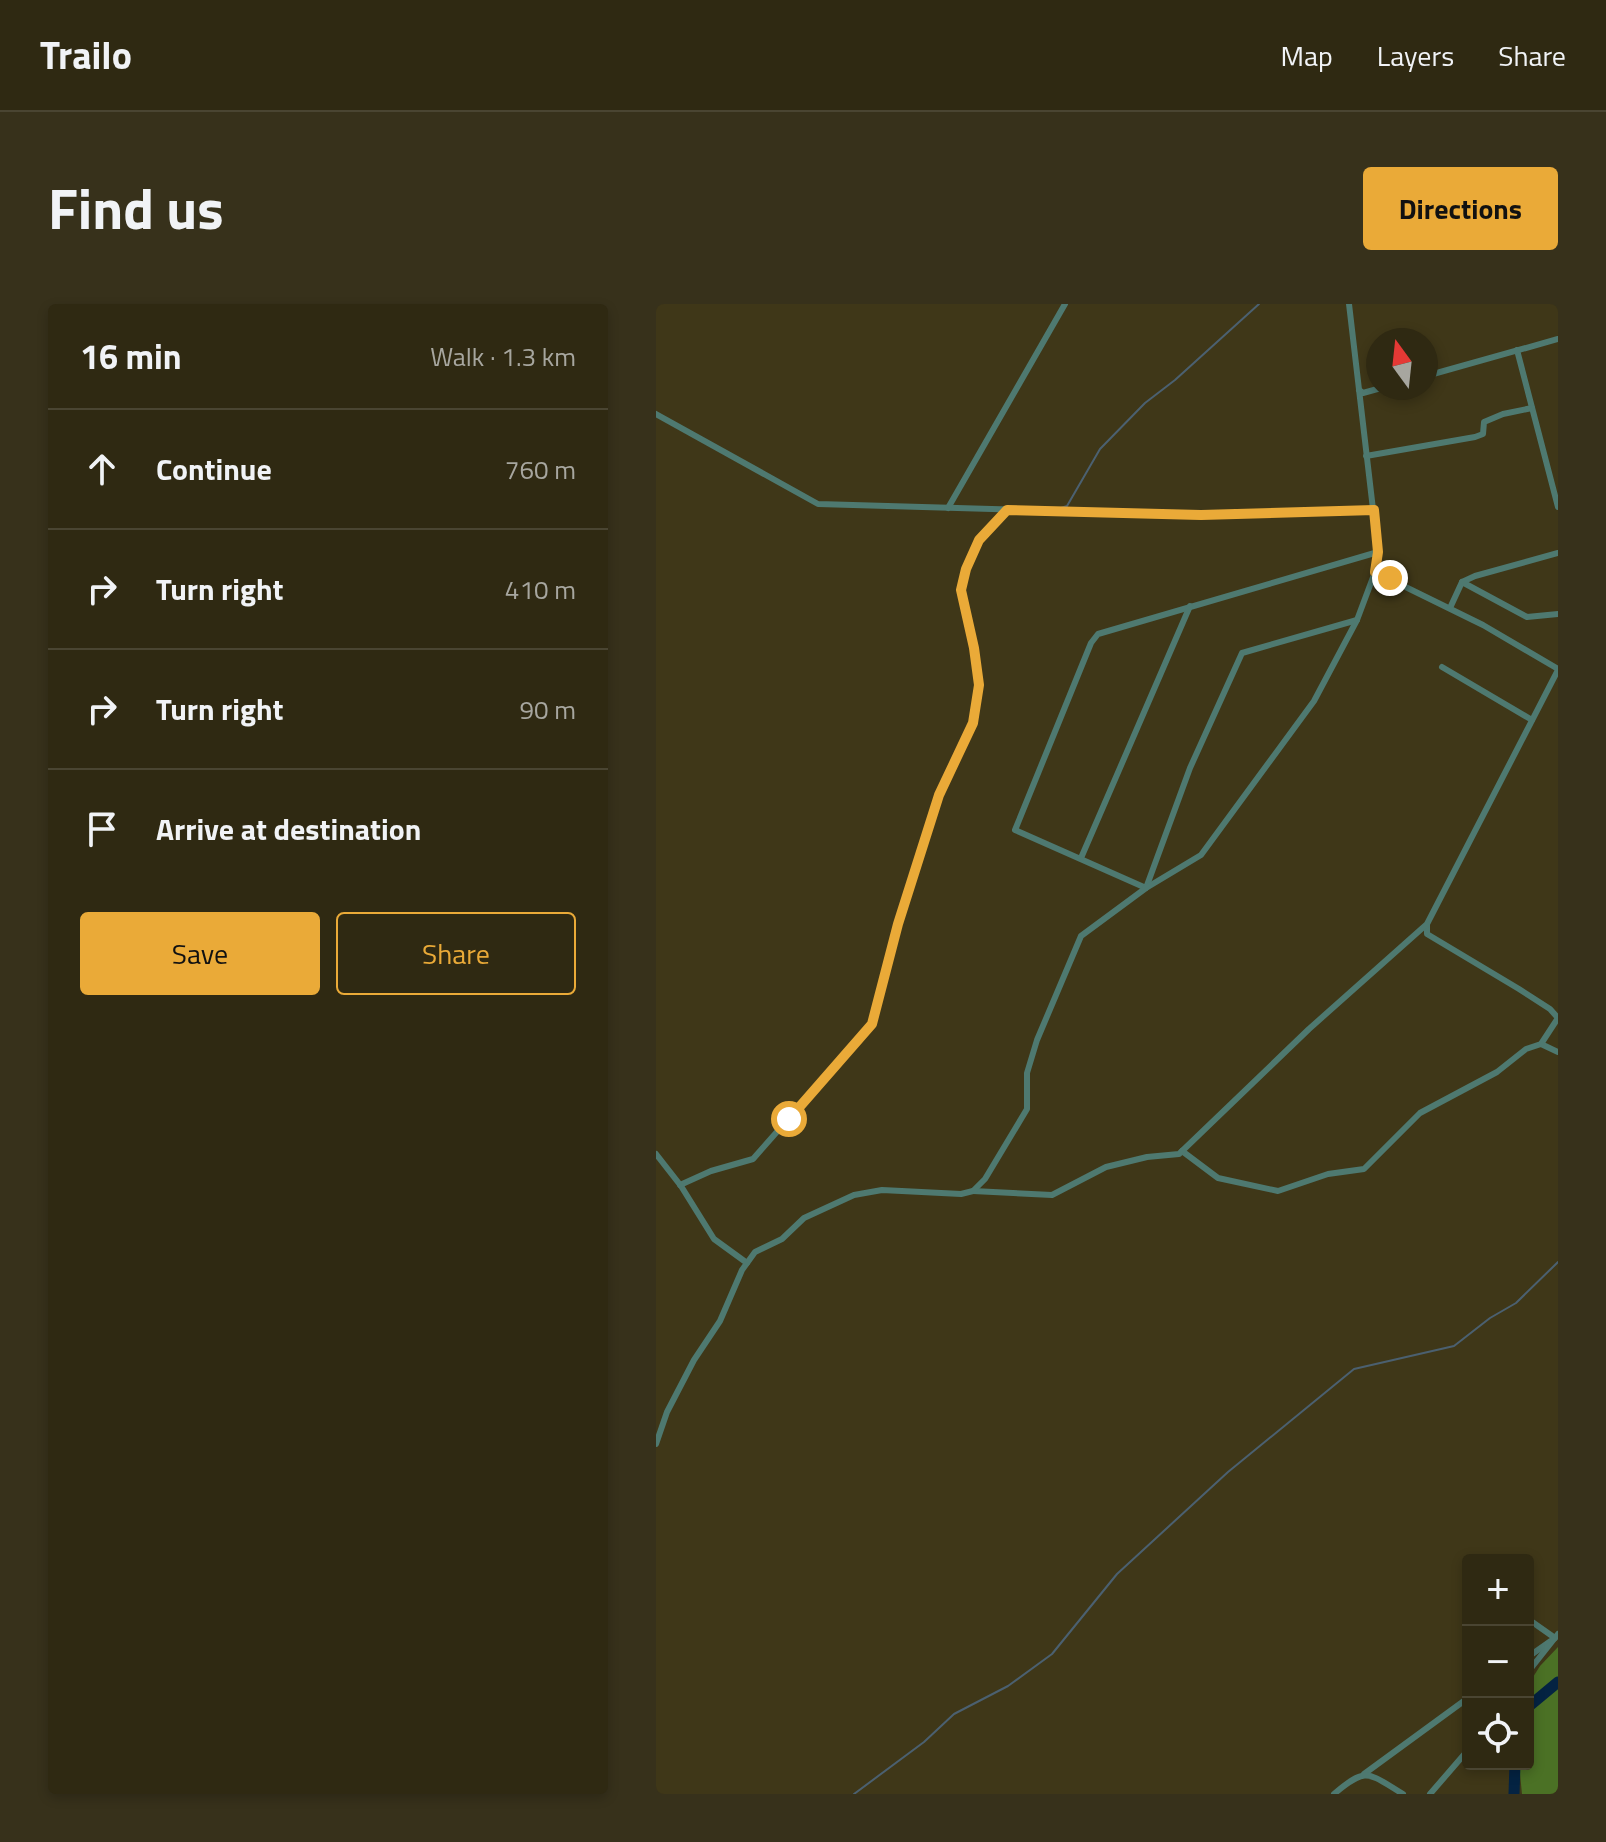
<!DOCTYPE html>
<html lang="en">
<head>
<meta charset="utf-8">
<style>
  :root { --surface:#2f2912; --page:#37311b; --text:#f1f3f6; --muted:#a7a69f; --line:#4a4532; --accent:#eaaa38 }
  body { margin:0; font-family:"Titillium Web",sans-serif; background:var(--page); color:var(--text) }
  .controls { position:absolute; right:24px; bottom:24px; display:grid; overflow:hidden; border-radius:8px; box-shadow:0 4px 12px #0003 }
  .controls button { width:72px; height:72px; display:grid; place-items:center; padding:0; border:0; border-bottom:2px solid var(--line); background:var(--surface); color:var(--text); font:40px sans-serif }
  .compass { position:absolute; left:710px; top:24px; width:72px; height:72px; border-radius:50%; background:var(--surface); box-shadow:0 4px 12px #0003; rotate:345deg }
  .stop { position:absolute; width:24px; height:24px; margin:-18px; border:6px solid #eaaa38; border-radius:50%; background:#fff }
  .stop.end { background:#eaaa38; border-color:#fff; box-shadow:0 2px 8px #0008 }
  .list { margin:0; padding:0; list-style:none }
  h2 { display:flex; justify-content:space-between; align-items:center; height:104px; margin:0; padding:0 32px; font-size:34px }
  h2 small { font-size:26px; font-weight:400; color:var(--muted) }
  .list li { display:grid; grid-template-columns:52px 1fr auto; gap:24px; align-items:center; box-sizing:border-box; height:120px; padding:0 32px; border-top:2px solid var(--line) }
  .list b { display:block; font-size:30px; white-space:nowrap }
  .list em { font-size:26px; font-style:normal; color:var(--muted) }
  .actions { display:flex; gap:16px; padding:24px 32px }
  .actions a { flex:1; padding:18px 0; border:2px solid var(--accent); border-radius:8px; text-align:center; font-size:28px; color:var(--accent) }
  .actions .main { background:var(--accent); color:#111 }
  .icon { flex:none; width:44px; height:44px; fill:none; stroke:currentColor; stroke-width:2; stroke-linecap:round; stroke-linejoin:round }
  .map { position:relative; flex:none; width:902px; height:1490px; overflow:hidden; border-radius:8px }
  header { display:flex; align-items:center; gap:48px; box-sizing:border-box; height:112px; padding:0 40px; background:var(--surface); border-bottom:2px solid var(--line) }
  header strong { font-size:38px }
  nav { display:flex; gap:44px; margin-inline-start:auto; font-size:28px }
  .intro { display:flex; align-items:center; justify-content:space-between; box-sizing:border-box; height:192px; padding:0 48px }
  h1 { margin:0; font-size:56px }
  .button { padding:20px 36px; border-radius:8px; background:var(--accent); color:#111; font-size:28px; font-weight:700 }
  main { display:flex; gap:48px; padding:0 48px }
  aside { flex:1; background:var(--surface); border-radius:8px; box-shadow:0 4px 12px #0003 }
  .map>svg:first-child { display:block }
  .forest { fill:#4b7125 }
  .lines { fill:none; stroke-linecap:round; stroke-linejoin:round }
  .stream { stroke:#4b6070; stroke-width:2 }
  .river { stroke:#042342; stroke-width:11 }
  .minor { stroke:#4e7970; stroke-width:6 }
  .route { stroke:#eaaa38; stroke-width:10 }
</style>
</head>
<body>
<header>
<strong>Trailo</strong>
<nav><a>Map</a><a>Layers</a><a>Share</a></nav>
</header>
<div class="intro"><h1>Find us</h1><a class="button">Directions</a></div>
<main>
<aside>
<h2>16 min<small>Walk · 1.3 km</small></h2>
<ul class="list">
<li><svg class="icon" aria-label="ahead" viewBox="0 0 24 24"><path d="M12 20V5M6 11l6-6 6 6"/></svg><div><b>Continue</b></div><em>760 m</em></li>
<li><svg class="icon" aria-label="right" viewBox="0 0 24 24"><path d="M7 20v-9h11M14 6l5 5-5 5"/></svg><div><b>Turn right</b></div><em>410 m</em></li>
<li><svg class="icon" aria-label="right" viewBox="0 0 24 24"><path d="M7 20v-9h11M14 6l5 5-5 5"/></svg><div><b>Turn right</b></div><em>90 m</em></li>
<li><svg class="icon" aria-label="arrive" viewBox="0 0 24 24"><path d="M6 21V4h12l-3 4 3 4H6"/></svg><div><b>Arrive at destination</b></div></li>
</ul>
<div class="actions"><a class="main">Save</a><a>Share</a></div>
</aside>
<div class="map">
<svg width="902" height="1490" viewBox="0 0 902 1490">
  <rect width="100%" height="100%" fill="#3f3718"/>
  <!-- forest -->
  <polygon class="forest" points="902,1343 902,1490 866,1490 863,1460 872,1460 872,1381 884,1362"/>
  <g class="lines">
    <!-- stream -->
    <g class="stream">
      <polyline points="405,204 411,202 444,145 489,99 519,76 603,0"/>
      <polyline points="198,1490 268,1438 298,1410 352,1382 396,1350 461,1270 572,1168 698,1065 798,1042 834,1014 860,999 902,958"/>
    </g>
    <!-- river -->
    <g class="river">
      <polyline points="872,1403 902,1378"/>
      <polyline points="858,1490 859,1460"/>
    </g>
    <!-- minor -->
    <g class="minor">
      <polyline points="861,46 902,203"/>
      <polyline points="770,72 902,35"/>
      <polyline points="703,86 707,89 725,84"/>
      <polyline points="0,110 162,200 545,211 718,206"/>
      <polyline points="710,152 819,133 827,130 828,118 847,110 876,104"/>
      <polyline points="292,204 409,0"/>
      <polyline points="719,268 827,321 902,365"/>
      <polyline points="806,278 871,313 902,310"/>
      <polyline points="794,304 806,278 819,272 902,249"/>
      <polyline points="701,316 586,349 534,464 490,584 359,526 435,339 442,330 722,248"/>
      <polyline points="786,363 876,416"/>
      <polyline points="425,554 534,302"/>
      <polyline points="771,621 771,630 863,685 894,705 902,714"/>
      <polyline points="885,740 902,748"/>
      <polyline points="526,847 562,874 622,887 672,870 708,865 764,809 841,768 870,745 885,740 902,714"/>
      <polyline points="0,850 25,882 58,935 91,959"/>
      <polyline points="24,881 55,867 97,855 216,720 242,620 283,491 317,419 323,381 318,344 305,286 310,265 323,236 351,206"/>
      <polyline points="317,887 396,891 450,863 491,853 523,850 653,725 771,620 902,366"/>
      <polyline points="0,1140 11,1108 38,1056 64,1017 86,966 99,948 126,935 148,914 198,891 226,886 305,890 317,887 329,875 371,805 371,769 381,736 425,632 490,584 545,551 658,397 701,316 719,268 722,248 693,0"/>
      <polyline points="811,1275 812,1275"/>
      <polyline points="872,1315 899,1334 872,1353"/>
      <polyline points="872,1368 902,1330"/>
      <polyline points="708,1470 812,1394"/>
      <path d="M 678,1490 C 711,1462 712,1469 747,1490"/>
      <polyline points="774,1490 812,1446"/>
    </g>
  </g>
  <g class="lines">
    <!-- route -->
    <polyline class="route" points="133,815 216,720 242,620 283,491 317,419 323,381 318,344 305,286 310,265 323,236 351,206 545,211 718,206 722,248 719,268 734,274"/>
  </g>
</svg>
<div class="controls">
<button>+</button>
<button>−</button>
<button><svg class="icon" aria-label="locate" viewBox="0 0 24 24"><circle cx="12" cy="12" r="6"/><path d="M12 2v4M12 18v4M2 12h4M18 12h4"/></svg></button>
</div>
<svg class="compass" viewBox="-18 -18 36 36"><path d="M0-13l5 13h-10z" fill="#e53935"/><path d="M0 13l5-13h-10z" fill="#a7a69f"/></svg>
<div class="stop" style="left:133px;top:815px"></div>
<div class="stop end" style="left:734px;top:274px"></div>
</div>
</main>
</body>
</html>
